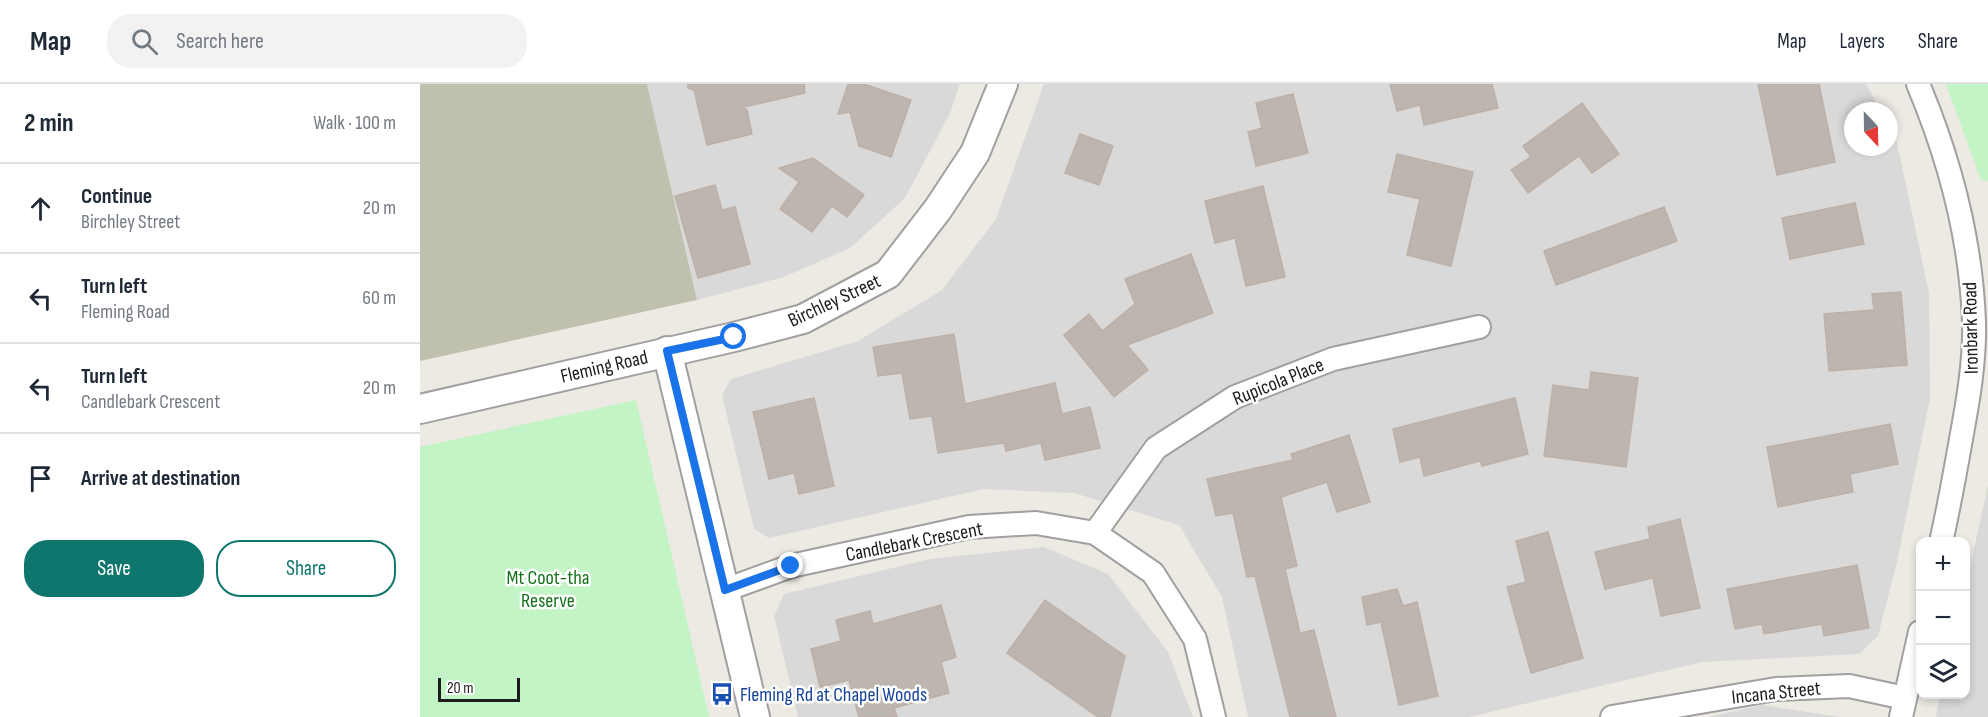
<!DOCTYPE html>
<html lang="en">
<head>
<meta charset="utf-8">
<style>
  :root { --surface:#fff; --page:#f2f2f3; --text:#1f2937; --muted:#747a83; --line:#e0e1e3; --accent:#0f766e }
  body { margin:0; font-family:"Sofia Sans Condensed",sans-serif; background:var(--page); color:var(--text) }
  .controls { position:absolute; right:18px; bottom:18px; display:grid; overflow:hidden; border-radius:12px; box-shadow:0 3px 9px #0003 }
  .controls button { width:54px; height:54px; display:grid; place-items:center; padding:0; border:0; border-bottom:2px solid var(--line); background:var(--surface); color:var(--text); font:30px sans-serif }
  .compass { position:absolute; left:1424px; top:18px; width:54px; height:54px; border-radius:50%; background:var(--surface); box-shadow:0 3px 9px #0003; rotate:158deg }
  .scale { position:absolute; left:18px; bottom:15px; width:82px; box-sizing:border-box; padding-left:6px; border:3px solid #1c1c1c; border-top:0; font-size:16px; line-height:21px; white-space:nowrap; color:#1c1c1c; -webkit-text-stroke:4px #fff; paint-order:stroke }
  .stop { position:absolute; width:18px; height:18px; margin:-14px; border:4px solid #1a73e8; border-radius:50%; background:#fff }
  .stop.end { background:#1a73e8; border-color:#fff; box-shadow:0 2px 6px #0008 }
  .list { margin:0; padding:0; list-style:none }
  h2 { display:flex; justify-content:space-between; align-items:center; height:78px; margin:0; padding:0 24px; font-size:26px }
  h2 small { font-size:20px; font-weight:400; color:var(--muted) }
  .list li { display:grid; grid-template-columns:39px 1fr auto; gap:18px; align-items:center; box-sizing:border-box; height:90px; padding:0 24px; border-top:2px solid var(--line) }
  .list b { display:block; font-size:22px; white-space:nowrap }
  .list p { margin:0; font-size:20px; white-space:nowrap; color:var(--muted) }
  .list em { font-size:20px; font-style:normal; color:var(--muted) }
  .actions { display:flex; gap:12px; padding:18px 24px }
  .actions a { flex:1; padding:14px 0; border:2px solid var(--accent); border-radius:24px; text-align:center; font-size:21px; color:var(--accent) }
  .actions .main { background:var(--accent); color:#fff }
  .icon { flex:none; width:33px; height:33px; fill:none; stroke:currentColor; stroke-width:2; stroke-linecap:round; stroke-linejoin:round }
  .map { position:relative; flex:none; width:1568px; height:633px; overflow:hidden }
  header { display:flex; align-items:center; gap:36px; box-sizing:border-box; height:84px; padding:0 30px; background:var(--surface); border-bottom:2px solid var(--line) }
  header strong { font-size:28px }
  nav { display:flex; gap:33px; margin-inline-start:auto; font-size:21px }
  .search { width:420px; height:54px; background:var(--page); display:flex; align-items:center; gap:15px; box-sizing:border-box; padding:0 21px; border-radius:24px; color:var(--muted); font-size:22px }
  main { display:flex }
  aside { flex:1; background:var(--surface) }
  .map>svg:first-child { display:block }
  .residential { fill:#dad9d9 }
  .construction { fill:#c0c0af }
  .park { fill:#c2f4c5 }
  .building { fill:#bdb5b0; stroke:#bdb0a6; stroke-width:1.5 }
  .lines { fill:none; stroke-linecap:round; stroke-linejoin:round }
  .minor-casing { stroke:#a0a0a0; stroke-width:26 }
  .tertiary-casing { stroke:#a0a0a0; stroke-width:32 }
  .minor { stroke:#fff; stroke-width:22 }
  .tertiary { stroke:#fff; stroke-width:28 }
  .route { stroke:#1a73e8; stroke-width:8 }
  .labels { text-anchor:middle; stroke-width:5; stroke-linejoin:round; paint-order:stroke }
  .street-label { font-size:20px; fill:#1c1c1c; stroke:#fff }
  .park-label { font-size:20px; fill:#147119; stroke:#fff }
  .transit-label { font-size:20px; fill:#164399; stroke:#fff; text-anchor:start }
</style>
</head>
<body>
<header>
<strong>Map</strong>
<div class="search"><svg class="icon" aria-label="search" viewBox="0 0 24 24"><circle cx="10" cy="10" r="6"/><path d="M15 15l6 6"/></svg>Search here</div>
<nav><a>Map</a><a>Layers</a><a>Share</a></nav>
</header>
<main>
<aside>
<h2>2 min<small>Walk · 100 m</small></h2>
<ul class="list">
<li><svg class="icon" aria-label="ahead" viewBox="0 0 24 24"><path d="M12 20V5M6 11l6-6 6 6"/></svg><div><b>Continue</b><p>Birchley Street</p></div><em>20 m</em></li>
<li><svg class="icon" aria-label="left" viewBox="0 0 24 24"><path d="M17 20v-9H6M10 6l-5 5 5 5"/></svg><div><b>Turn left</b><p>Fleming Road</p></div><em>60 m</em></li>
<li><svg class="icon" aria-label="left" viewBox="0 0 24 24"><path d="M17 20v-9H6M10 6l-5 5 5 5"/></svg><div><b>Turn left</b><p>Candlebark Crescent</p></div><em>20 m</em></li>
<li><svg class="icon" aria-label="arrive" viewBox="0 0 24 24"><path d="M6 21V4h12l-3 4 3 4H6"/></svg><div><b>Arrive at destination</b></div></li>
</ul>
<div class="actions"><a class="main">Save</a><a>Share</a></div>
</aside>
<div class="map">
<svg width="1568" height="633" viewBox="0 0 1568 633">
  <rect width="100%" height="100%" fill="#ede9e3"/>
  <!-- residential -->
  <g class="residential">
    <polygon points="227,0 540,0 530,29 485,114 430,164 364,193 277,216"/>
    <polygon points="624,0 1446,0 1461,27 1433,27 1433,63 1469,63 1469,41 1476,54 1509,209 1510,314 1477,478 1458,552 1439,570 1282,578 1049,633 828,633 802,513 759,441 654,409 564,405 349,454 334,445 302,311 311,295 438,257 522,206 576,135"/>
    <polygon points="1568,401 1568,633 1516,633 1520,611 1546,610 1546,502"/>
    <polygon points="624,463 688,490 748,568 773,633 378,633 354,532 364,510 510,475"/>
    <polygon points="1342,621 1420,633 1289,633"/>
  </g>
  <!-- construction -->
  <polygon class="construction" points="0,0 227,0 277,216 0,277"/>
  <!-- park -->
  <g class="park">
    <polygon points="1526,0 1568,0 1568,97 1561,96"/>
    <polygon points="216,316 289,633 0,633 0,363"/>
  </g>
  <!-- building -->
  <g class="building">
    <polygon points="268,0 384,0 385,9 324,23 321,22 327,26 332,50 287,61 274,6 268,4"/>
    <polygon points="428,0 444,0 491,16 471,73 439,62 430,28 418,30"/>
    <polygon points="970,0 1072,0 1078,24 1004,41 1000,21 977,27"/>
    <polygon points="1338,0 1399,0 1415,78 1357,91"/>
    <polygon points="873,10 888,69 836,82 828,48 842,44 836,19"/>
    <polygon points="1162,19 1199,70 1172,89 1159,72 1108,109 1091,86 1111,73 1103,62"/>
    <polygon points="660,50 693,62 679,101 645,89"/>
    <polygon points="977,70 1053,88 1031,182 987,171 1000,115 968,108"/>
    <polygon points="393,74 444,111 427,133 412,122 392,148 360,125 379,98 359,84"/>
    <polygon points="295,101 302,126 315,123 330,180 278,194 255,112"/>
    <polygon points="843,102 865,193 826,202 815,154 795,159 785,117"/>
    <polygon points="1435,119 1444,160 1370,175 1362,134"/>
    <polygon points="1244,123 1257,157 1136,201 1124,167"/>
    <polygon points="771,170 793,229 707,261 728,286 694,313 644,251 669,230 682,247 715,220 705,195"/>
    <polygon points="1481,208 1487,281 1409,287 1404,230 1454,226 1452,210"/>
    <polygon points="534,250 545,320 635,299 642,330 670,323 680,364 625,376 621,359 586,367 584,359 518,369 512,332 490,335 482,289 458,292 453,263"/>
    <polygon points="1171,288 1218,294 1206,383 1124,372 1133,301 1169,306"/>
    <polygon points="394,314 414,402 379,410 374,389 349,395 333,328"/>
    <polygon points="1095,314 1108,370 1062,382 1060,377 1004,392 1000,373 980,378 973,345"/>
    <polygon points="1470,340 1478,380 1430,390 1433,408 1358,423 1347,363"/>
    <polygon points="929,351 950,418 917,428 907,398 861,413 877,482 865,485 880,549 894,546 916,633 870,633 835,492 827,493 813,429 796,432 787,395 873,376 871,370"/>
    <polygon points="1260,435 1280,524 1241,532 1233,494 1185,505 1175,468 1230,455 1228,443"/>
    <polygon points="1128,448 1163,574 1111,589 1087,503 1106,498 1096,457"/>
    <polygon points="1437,481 1449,544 1404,552 1402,540 1344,550 1342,540 1315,545 1307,505"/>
    <polygon points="977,505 983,522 997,518 1018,612 979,621 961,538 947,541 942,513"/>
    <polygon points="625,516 705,572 690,633 678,633 587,569"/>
    <polygon points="521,521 536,573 521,578 529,609 474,624 477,633 439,633 429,596 400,603 391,565 421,557 416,536 450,527 453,540"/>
  </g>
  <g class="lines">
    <!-- minor casing -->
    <g class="minor-casing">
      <g id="minor">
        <path d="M 1498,0 C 1530,76 1551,155 1554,238 C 1555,277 1548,317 1541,355 C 1535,389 1529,423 1521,458"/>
        <polyline points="675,449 736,364 815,313 913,275 1059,243"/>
        <polyline points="305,506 371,482 549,443 616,439 675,449 733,489 775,555 794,633"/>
        <polyline points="1192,633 1356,605 1429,602 1485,614"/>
        <polyline points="1481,633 1500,548"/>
      </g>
    </g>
    <!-- tertiary casing -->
    <g class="tertiary-casing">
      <g id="tertiary">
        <polyline points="247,267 335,633"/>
        <polyline points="0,325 314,253 383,235 468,190 518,125 555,69 583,0"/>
      </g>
    </g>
    <!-- minor -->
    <use href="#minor" class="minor"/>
    <!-- tertiary -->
    <use href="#tertiary" class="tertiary"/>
  </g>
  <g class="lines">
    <!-- route -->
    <polyline class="route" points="314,253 247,267 305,506 371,482"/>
  </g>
  <!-- icons -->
  <defs>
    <g id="bus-bare" transform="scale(1.8)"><path d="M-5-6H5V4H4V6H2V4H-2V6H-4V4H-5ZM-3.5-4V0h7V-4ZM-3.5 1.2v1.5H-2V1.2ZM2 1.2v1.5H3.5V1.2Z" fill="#1a4fb4" stroke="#fff" stroke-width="2.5" paint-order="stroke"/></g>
  </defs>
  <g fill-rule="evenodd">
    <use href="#bus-bare" x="302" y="610"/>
  </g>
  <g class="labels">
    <!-- street labels -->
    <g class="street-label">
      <text transform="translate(414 216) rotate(-25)" y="7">Birchley Street</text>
      <text transform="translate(1550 244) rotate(-91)" y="7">Ironbark Road</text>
      <text transform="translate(184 282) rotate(-13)" y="7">Fleming Road</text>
      <text transform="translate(858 297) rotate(-22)" y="7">Rupicola Place</text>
      <text transform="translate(494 457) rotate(-11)" y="7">Candlebark Crescent</text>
      <text transform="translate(1356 608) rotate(-6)" y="7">Incana Street</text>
    </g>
    <!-- park labels -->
    <g class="park-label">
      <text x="128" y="500">Mt Coot-tha<tspan x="128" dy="23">Reserve</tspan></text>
    </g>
    <!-- transit labels -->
    <g class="transit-label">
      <text x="320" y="617">Fleming Rd at Chapel Woods</text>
    </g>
  </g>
</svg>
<div class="controls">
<button>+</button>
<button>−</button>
<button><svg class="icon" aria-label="layers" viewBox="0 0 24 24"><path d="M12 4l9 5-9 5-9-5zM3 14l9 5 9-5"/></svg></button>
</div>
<svg class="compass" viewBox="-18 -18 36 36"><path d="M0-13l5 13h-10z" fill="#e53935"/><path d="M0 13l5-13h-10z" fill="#747a83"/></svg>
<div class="scale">20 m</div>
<div class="stop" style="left:314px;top:253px"></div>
<div class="stop end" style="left:371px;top:482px"></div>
</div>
</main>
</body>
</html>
